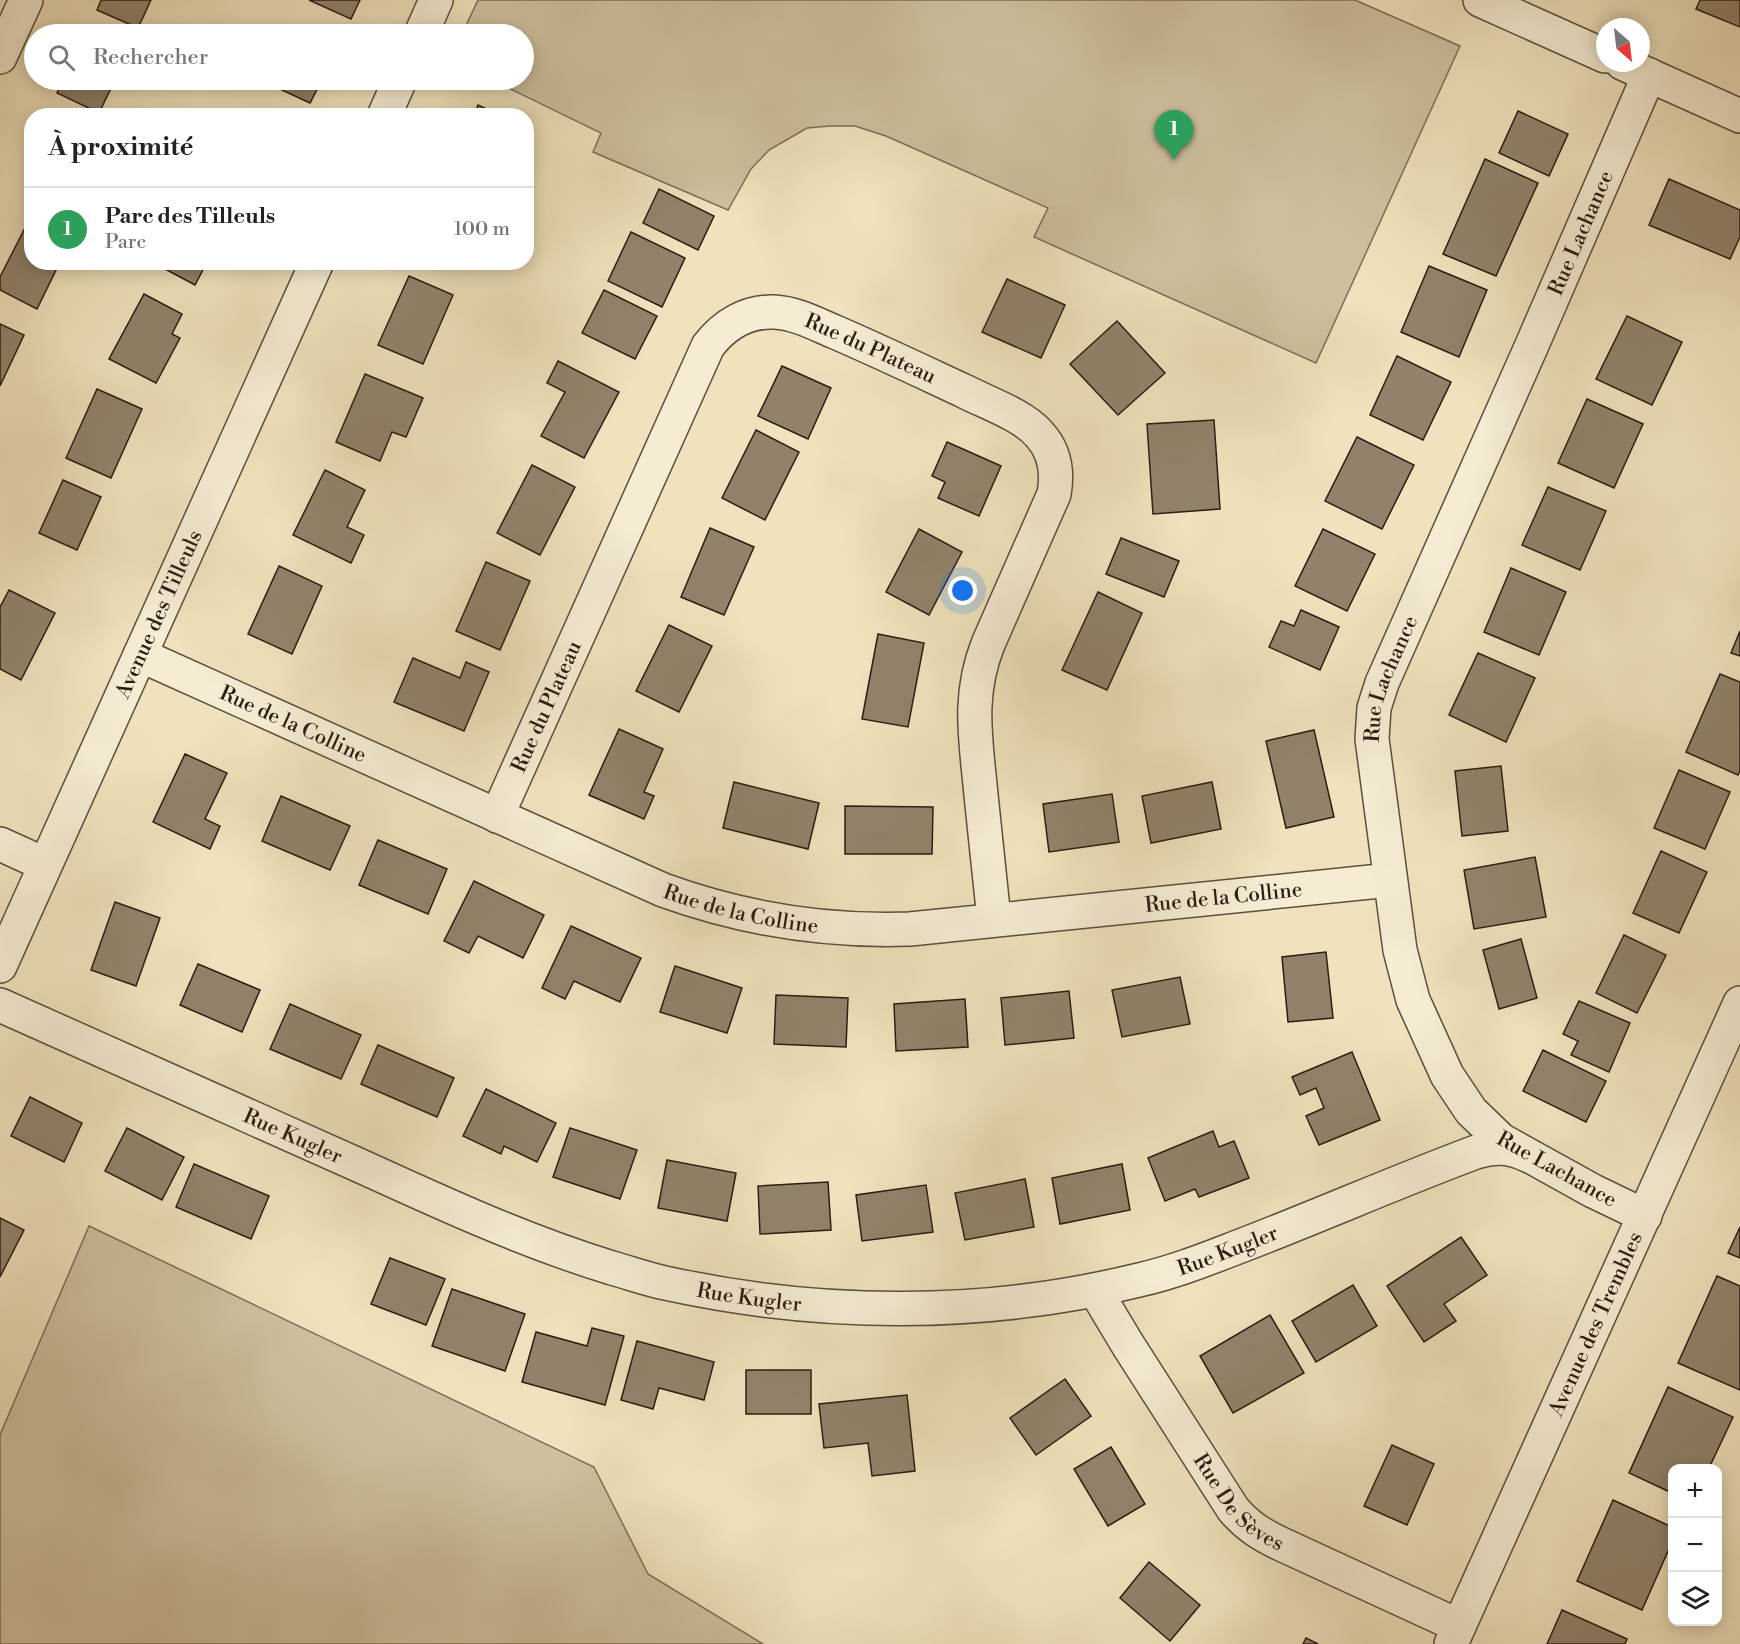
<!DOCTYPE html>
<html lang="fr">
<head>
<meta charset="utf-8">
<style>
  :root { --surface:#fff; --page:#f2f2f2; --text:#222; --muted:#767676; --line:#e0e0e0; --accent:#db2777 }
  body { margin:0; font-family:"Libre Bodoni",serif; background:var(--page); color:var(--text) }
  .controls { position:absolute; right:18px; bottom:18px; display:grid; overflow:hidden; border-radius:12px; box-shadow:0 3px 15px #0003 }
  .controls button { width:54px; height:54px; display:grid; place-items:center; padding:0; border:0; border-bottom:2px solid var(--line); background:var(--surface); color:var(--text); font:30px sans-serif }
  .compass { position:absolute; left:1596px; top:18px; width:54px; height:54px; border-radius:50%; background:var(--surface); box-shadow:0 3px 15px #0003; rotate:152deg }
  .you { position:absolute; left:963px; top:591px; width:21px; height:21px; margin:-15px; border:4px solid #fff; border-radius:50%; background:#1a73e8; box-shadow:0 0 0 9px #1a73e833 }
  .badge { display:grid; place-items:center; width:39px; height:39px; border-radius:50%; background:var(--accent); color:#fff; font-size:20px; font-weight:700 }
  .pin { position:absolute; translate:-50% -50px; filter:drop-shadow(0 2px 3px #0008) }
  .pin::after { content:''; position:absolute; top:32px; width:21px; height:18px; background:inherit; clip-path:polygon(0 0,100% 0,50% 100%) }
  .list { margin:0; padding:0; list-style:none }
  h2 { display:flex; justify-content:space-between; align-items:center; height:78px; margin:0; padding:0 24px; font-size:26px }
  h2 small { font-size:20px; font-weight:400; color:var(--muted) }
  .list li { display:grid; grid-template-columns:39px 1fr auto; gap:18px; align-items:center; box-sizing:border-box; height:84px; padding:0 24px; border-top:2px solid var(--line) }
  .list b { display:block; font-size:22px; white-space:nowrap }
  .list p { margin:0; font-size:20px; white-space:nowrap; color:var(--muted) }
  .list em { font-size:20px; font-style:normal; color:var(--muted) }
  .icon { flex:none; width:33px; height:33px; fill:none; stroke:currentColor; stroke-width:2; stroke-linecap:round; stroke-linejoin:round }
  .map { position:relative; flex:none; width:1740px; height:1644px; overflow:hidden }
  .search { position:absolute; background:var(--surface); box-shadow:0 3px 15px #0003; left:24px; top:24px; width:510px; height:66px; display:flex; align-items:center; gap:15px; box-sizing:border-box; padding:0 21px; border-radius:33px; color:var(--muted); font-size:22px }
  .panel { position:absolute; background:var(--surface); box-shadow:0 3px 15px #0003; left:24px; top:108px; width:510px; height:162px; border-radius:24px }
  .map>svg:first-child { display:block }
  .green { fill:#cec09f; stroke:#7c6e5a; stroke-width:1.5 }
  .building { fill:#91836b; stroke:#2b1c14; stroke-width:1.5 }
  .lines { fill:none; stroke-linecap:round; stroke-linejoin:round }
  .minor-casing { stroke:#5c4e3e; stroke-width:36 }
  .minor { stroke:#f5ecd3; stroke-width:33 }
  .labels { text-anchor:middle; stroke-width:4.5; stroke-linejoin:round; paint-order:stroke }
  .street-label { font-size:21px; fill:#2b1c14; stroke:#f5ecd3 }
</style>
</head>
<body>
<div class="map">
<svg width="1740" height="1644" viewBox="0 0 1740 1644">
  <rect width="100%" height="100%" fill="#efe2bc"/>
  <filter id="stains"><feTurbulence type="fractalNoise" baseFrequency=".00333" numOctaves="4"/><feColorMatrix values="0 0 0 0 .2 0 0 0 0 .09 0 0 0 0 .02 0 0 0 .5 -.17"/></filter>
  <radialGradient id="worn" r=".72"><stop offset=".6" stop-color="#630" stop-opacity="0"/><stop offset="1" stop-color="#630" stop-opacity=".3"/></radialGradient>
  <!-- green -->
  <g class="green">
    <polygon points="478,0 1355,0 1460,46 1316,363 1034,237 1048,208 886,136 855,126 830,126 807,128 769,150 751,169 728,210 593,152 601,133 492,80 524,80 524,34 462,34"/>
    <polygon points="89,1226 594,1467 648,1574 763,1644 0,1644 0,1435"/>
  </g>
  <!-- building -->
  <g class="building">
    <polygon points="101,0 151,0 138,28 97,10"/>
    <polygon points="309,0 360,0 351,19"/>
    <polygon points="1700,0 1740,0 1740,27 1696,9"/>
    <polygon points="299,27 315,34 295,34"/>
    <polygon points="63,80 115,80 99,113 57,93"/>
    <polygon points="274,80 322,80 310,103 271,85"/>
    <polygon points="478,105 501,116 474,116"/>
    <polygon points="1518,111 1568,134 1549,176 1499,153"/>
    <polygon points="526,127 533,130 526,145"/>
    <polygon points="1485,159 1538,183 1496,276 1443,254"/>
    <polygon points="1669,179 1740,210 1740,237 1730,259 1649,225"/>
    <polygon points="659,189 714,216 698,250 643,223"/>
    <polygon points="29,220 32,222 32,262 60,262 37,309 0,290 0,277"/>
    <polygon points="631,232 685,258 662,307 608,281"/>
    <polygon points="152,262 207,262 195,285"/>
    <polygon points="1429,266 1487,290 1459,357 1401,332"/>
    <polygon points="409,276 453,295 423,364 378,345"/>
    <polygon points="1007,279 1065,305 1041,358 982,332"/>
    <polygon points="604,290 657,316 635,359 582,333"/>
    <polygon points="144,294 182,314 172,334 180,338 156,383 109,359"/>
    <polygon points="1627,316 1682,342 1652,405 1596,379"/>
    <polygon points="1117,321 1165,373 1118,415 1070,364"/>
    <polygon points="0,324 24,335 0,386"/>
    <polygon points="1397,356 1451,382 1423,440 1370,415"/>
    <polygon points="558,361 619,392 584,458 541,436 565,392 547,383"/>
    <polygon points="782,366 831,388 808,439 758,416"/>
    <polygon points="365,374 423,398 406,437 392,432 380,461 336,442"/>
    <polygon points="97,389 142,409 111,478 66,458"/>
    <polygon points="1587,399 1643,424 1614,488 1558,463"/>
    <polygon points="1214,420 1220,509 1153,514 1147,424"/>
    <polygon points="756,430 799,452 765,520 722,498"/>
    <polygon points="1357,437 1414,465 1382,529 1325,501"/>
    <polygon points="947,442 1001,466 979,516 938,498 945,482 932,476"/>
    <polygon points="532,465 575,487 540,555 497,533"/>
    <polygon points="325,470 365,490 347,527 364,535 351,563 293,535"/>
    <polygon points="63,480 101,497 77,550 39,533"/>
    <polygon points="1548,487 1606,511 1580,570 1522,545"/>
    <polygon points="710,528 754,547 724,615 681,597"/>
    <polygon points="919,529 962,552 929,615 886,592"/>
    <polygon points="1323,529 1375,554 1347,611 1295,586"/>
    <polygon points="1121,538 1179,561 1164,597 1106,574"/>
    <polygon points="486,562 530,581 500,650 456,631"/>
    <polygon points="279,566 322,586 292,654 248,634"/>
    <polygon points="1511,568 1566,592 1539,655 1484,632"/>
    <polygon points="9,590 55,613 21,680 0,669 0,607"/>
    <polygon points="1098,592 1142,613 1107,690 1062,670"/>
    <polygon points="1301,610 1339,627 1320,670 1269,647 1281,621 1294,626"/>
    <polygon points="669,625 712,646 679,712 636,691"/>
    <polygon points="1740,631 1740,656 1731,653"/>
    <polygon points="878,634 924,643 908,727 862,719"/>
    <polygon points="1478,653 1535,678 1506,742 1449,715"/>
    <polygon points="413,658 460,678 466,662 489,672 464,731 394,702"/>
    <polygon points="1720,674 1740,682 1740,771 1738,775 1686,752"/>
    <polygon points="619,729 663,749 644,792 654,796 644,819 589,795"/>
    <polygon points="1314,730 1334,817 1286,828 1266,741"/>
    <polygon points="185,754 227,773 205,819 220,826 210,849 153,822"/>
    <polygon points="1501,766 1508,831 1462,836 1455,771"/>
    <polygon points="1679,770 1730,792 1705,849 1654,828"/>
    <polygon points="734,782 819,803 808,849 723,828"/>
    <polygon points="1212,782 1221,829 1151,843 1142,796"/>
    <polygon points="1112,794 1119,842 1049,852 1043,804"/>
    <polygon points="281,796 350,826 330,870 262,841"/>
    <polygon points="845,806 933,807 932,854 845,854"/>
    <polygon points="378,840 447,869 428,914 359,885"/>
    <polygon points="1661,851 1707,872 1679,933 1633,913"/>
    <polygon points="1535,857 1546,917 1474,929 1464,870"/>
    <polygon points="474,881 544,915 523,958 478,936 469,953 444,941"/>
    <polygon points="115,902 160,918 136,986 91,970"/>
    <polygon points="571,926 641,958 620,1002 574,981 565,999 542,988"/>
    <polygon points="1624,935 1666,955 1637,1013 1596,993"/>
    <polygon points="1521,939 1537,998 1499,1009 1483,950"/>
    <polygon points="1326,952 1333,1018 1288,1022 1282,957"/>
    <polygon points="198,964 260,990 242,1032 180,1005"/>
    <polygon points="675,966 742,988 727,1033 660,1012"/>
    <polygon points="1180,977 1190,1024 1122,1037 1112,990"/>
    <polygon points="1069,991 1074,1038 1005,1045 1001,998"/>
    <polygon points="776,995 848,998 846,1047 774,1044"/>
    <polygon points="965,999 968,1047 896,1051 894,1004"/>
    <polygon points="1579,1001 1630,1023 1609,1072 1571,1055 1578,1041 1563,1034"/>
    <polygon points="290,1004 361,1035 341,1079 270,1049"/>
    <polygon points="378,1045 454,1078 437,1117 361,1084"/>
    <polygon points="1543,1050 1606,1081 1586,1122 1523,1091"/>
    <polygon points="1352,1052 1380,1120 1319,1145 1306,1116 1324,1108 1316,1088 1300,1095 1292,1077"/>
    <polygon points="486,1089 556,1123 537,1162 504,1146 501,1154 463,1136"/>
    <polygon points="30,1097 82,1123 64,1162 11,1136"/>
    <polygon points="127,1128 184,1157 162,1200 105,1171"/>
    <polygon points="570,1128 637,1150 620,1199 553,1177"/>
    <polygon points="1213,1131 1219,1147 1234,1141 1249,1178 1199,1197 1195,1189 1165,1201 1148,1158"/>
    <polygon points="667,1160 736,1173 727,1221 658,1208"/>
    <polygon points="194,1164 269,1196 251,1239 176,1207"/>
    <polygon points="1122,1164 1130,1210 1060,1224 1052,1178"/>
    <polygon points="1025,1179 1034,1227 965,1240 955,1193"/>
    <polygon points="828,1182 831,1230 760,1234 758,1186"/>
    <polygon points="926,1185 933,1232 862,1241 856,1195"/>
    <polygon points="0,1218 24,1230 0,1277"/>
    <polygon points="1740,1227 1740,1258 1728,1253"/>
    <polygon points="1461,1237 1487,1275 1444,1304 1456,1321 1424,1342 1387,1286"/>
    <polygon points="390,1258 445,1279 426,1325 371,1304"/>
    <polygon points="1717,1276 1740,1286 1740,1390 1678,1363"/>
    <polygon points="1353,1285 1377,1326 1316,1362 1292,1321"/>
    <polygon points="452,1289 525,1314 505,1371 432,1346"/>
    <polygon points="1270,1315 1304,1373 1233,1413 1200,1356"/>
    <polygon points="592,1328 624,1336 605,1405 522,1382 536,1332 587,1346"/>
    <polygon points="637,1341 714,1362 704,1400 659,1388 653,1409 621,1400"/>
    <rect x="746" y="1370" width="65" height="44"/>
    <polygon points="1065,1379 1091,1416 1036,1455 1010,1418"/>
    <polygon points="1668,1387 1733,1417 1709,1468 1672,1468 1672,1493 1629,1473"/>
    <polygon points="907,1395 915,1471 872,1476 868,1443 824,1448 819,1404"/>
    <polygon points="1392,1445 1434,1464 1407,1525 1364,1506"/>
    <polygon points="1111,1447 1145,1504 1108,1526 1074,1469"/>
    <polygon points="1613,1500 1672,1527 1672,1542 1642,1610 1577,1581"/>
    <polygon points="1149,1562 1200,1605 1170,1641 1120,1598"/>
    <polygon points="1562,1610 1627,1639 1625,1644 1547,1644"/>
    <polygon points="1306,1638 1318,1644 1303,1644"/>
  </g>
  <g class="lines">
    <!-- minor casing -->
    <g class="minor-casing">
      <g id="minor">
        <polyline points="1480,0 1605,56"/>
        <polyline points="421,34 436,0"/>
        <polyline points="0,57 26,0"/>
        <polyline points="1622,63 1740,116"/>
        <polyline points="384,116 400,80"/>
        <path id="s1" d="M 140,655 L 663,890 C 743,919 825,932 910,929 L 1390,880"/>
        <path id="s2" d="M 497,816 L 708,346 C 724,325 747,311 774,312 C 796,313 816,324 835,332 C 879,351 921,371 964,391 C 987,403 1023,415 1039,434 C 1055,451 1058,472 1054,494 L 988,644 C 967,697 976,740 981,795 C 985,836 990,878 994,919"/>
        <polyline points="0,844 44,864"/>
        <path id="s3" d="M 0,966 L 317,262"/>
        <path id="s4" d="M 0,1005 C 122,1059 243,1114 365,1168 C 446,1205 527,1242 612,1268 C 630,1273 647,1279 665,1283 C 820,1317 985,1318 1139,1280 C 1175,1272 1209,1258 1243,1245 C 1321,1215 1398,1181 1476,1152 C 1495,1146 1510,1147 1527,1155"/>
        <path id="s5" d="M 1645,1216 L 1593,1191 L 1501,1140 L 1471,1111 L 1447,1075 L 1413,1000 L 1400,950 L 1372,739 L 1374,708 L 1382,683 L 1532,345 L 1649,75"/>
        <path id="s6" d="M 1095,1290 L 1128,1345 L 1233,1509 C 1247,1526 1262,1535 1281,1544 L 1459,1626"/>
        <path id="s7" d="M 1451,1644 L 1740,1003"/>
      </g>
    </g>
    <!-- minor -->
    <use href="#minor" class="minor"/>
  </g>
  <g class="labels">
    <!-- street labels -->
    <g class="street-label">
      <text dy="7" stroke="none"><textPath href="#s5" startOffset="1144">Rue Lachance</textPath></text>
      <text dy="7" stroke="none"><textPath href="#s2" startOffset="696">Rue du Plateau</textPath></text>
      <text dy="7" stroke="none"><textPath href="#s3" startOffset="386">Avenue des Tilleuls</textPath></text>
      <text dy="7" stroke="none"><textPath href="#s5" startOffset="658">Rue Lachance</textPath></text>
      <text dy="7" stroke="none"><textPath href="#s2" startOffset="120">Rue du Plateau</textPath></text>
      <text dy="7" stroke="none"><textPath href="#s1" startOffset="168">Rue de la Colline</textPath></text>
      <text dy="7" stroke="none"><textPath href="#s1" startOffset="1140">Rue de la Colline</textPath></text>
      <text dy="7" stroke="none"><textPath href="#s1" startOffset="654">Rue de la Colline</textPath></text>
      <text dy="7" stroke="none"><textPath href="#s4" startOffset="321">Rue Kugler</textPath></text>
      <text transform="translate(1557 1169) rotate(29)" y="7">Rue Lachance</text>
      <text dy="7" stroke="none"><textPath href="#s4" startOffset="1293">Rue Kugler</textPath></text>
      <text dy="7" stroke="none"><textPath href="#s4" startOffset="807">Rue Kugler</textPath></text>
      <text dy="7" stroke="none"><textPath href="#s7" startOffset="351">Avenue des Trembles</textPath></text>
      <text dy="7" stroke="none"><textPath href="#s6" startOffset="258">Rue De Sèves</textPath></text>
    </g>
  </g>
  <rect width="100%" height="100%" filter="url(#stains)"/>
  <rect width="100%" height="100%" fill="url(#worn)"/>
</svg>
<div class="controls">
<button>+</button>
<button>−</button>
<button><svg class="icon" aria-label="layers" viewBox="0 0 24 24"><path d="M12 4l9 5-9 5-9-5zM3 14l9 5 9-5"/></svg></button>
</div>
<svg class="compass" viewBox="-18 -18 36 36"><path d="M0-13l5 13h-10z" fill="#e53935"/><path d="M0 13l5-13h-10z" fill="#767676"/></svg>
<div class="you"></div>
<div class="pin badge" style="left:1174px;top:160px;background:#2e9e5b">1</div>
<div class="search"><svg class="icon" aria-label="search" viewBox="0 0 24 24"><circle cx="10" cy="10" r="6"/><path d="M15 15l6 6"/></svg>Rechercher</div>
<section class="panel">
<h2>À proximité<small></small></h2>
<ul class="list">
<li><span class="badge" style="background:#2e9e5b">1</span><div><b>Parc des Tilleuls</b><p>Parc</p></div><em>100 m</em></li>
</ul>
</section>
</div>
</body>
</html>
